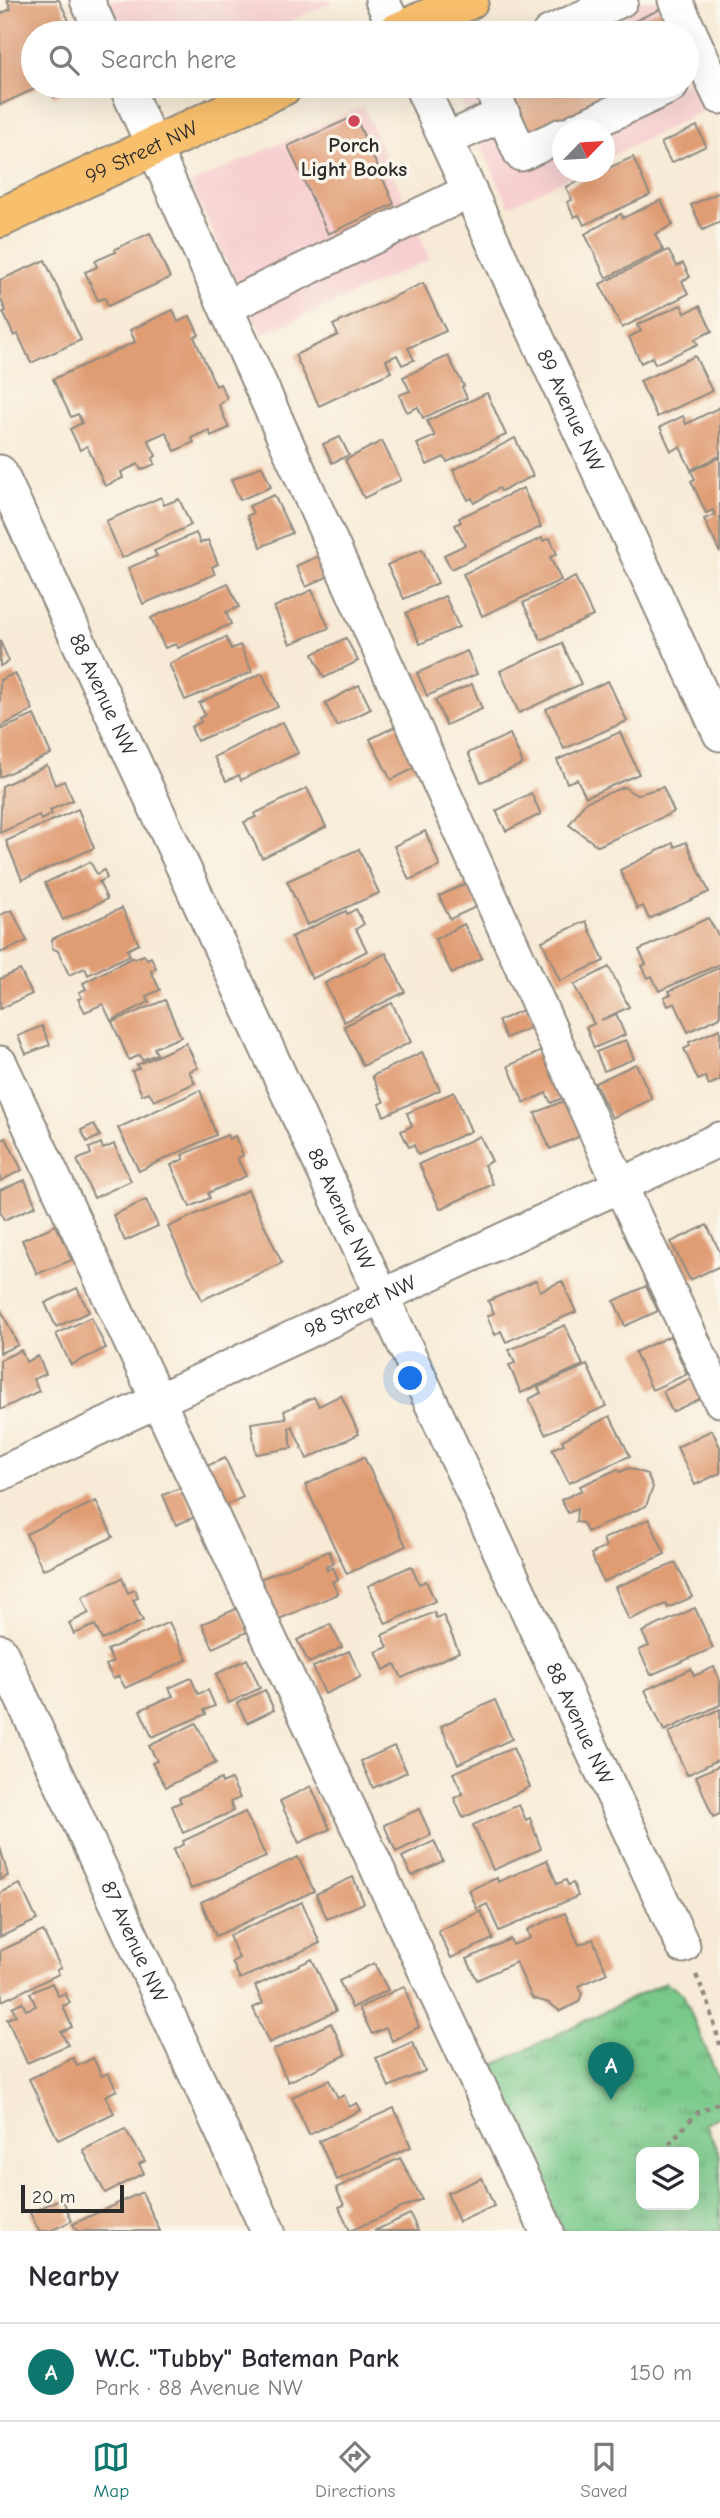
<!DOCTYPE html>
<html lang="en">
<head>
<meta charset="utf-8">
<style>
  :root { --surface:#fff; --page:#f7f7f7; --text:#2b2b33; --muted:#7c7c81; --line:#e1e1e2; --accent:#0f766e }
  body { margin:0; font-family:"Comic Neue",sans-serif; background:var(--page); color:var(--text) }
  .controls { position:absolute; right:21px; bottom:21px; display:grid; overflow:hidden; border-radius:14px; box-shadow:0 7px 28px #0002 }
  .controls button { width:63px; height:63px; display:grid; place-items:center; padding:0; border:0; border-bottom:2px solid var(--line); background:var(--surface); color:var(--text); font:35px sans-serif }
  .compass { position:absolute; left:552px; top:119px; width:63px; height:63px; border-radius:50%; background:var(--surface); box-shadow:0 7px 28px #0002; rotate:65deg }
  .scale { position:absolute; left:21px; bottom:18px; width:103px; box-sizing:border-box; padding-left:7px; border:4px solid #2b2b2b; border-top:0; font-size:19px; line-height:24px; white-space:nowrap; color:#2b2b2b; -webkit-text-stroke:5px #fbf7ec; paint-order:stroke }
  .you { position:absolute; left:411px; top:1379px; width:24px; height:24px; margin:-18px; border:5px solid #fff; border-radius:50%; background:#1a73e8; box-shadow:0 0 0 10px #1a73e833 }
  .badge { display:grid; place-items:center; width:46px; height:46px; border-radius:50%; background:var(--accent); color:#fff; font-size:23px; font-weight:700 }
  .pin { position:absolute; translate:-50% -58px; filter:drop-shadow(0 2px 4px #0008) }
  .pin::after { content:''; position:absolute; top:37px; width:24px; height:21px; background:inherit; clip-path:polygon(0 0,100% 0,50% 100%) }
  .list { margin:0; padding:0; list-style:none }
  h2 { display:flex; justify-content:space-between; align-items:center; height:91px; margin:0; padding:0 28px; font-size:30px }
  h2 small { font-size:23px; font-weight:400; color:var(--muted) }
  .list li { display:grid; grid-template-columns:46px 1fr auto; gap:21px; align-items:center; box-sizing:border-box; height:98px; padding:0 28px; border-top:2px solid var(--line) }
  .list b { display:block; font-size:26px; white-space:nowrap }
  .list p { margin:0; font-size:23px; white-space:nowrap; color:var(--muted) }
  .list em { font-size:23px; font-style:normal; color:var(--muted) }
  .icon { flex:none; width:38px; height:38px; fill:none; stroke:currentColor; stroke-width:2; stroke-linecap:round; stroke-linejoin:round }
  .map { position:relative; flex:none; width:720px; height:2231px; overflow:hidden }
  .search { position:absolute; background:var(--surface); box-shadow:0 7px 28px #0002; left:21px; right:21px; top:21px; height:77px; display:flex; align-items:center; gap:18px; box-sizing:border-box; padding:0 24px; border-radius:38px; color:var(--muted); font-size:26px }
  .sheet { height:189px; background:var(--surface) }
  nav { display:flex; justify-content:space-around; align-items:center; box-sizing:border-box; height:98px; border-top:2px solid var(--line); background:var(--surface); font-size:19px; color:var(--muted) }
  nav a { display:grid; justify-items:center; gap:4px }
  nav .on { color:var(--accent) }
  .map>svg:first-child { display:block }
  .built { fill:#f7cfd0 }
  .park { fill:url(#park-tufts); stroke:#527a5a; stroke-width:2; fill-rule:evenodd }
  .building { fill:#e09c73 }
  .lines { fill:none; stroke-linecap:round; stroke-linejoin:round }
  .minor-casing { stroke:#918b81; stroke-width:37 }
  .major-casing { stroke:#918b81; stroke-width:42 }
  .path { stroke:#918b81; stroke-width:4.5; stroke-dasharray:5 5; stroke-linecap:butt }
  .minor { stroke:#fff; stroke-width:33 }
  .major { stroke:#f8bf6c; stroke-width:38 }
  .poi-dot { fill:#d1495b; stroke:#fbf7ec; stroke-width:2.5 }
  .labels { text-anchor:middle; stroke-width:7; stroke-linejoin:round; paint-order:stroke }
  .poi-label { font-size:21px; font-weight:bold; fill:#2b2b2b; stroke:#fbf7ec }
  .street-label { font-size:21px; fill:#2b2b2b; stroke:#fbf7ec }
</style>
</head>
<body>
<div class="map">
<svg width="720" height="2231" viewBox="0 0 720 2231">
  <defs>
    <pattern id="park-tufts" width="24" height="20" patternUnits="userSpaceOnUse" patternTransform="scale(1.75)"><rect width="24" height="20" fill="#79c98a"/><path d="M3 7l-1-3M5 7V3M7 7l1-3M15 17l-1-3M17 17v-4M19 17l1-3" fill="none" stroke="#63a371"/></pattern>
  </defs>
  <rect width="100%" height="100%" fill="#fbf7ec"/>
  <filter id="ink" filterUnits="userSpaceOnUse"><feTurbulence type="fractalNoise" baseFrequency=".0143" numOctaves="2"/><feDisplacementMap in="SourceGraphic" scale="14" xChannelSelector="R" yChannelSelector="G"/><feConvolveMatrix kernelMatrix="1 2 1 2 8 2 1 2 1" color-interpolation-filters="sRGB"/></filter>
  <filter id="wash" filterUnits="userSpaceOnUse"><feTurbulence type="fractalNoise" baseFrequency=".00686" numOctaves="4" result="noise"/><feDisplacementMap in="SourceGraphic" scale="28" xChannelSelector="R" yChannelSelector="G"/><feGaussianBlur stdDeviation="1.57" result="paint"/><feColorMatrix in="noise" values="0 0 0 0 0 0 0 0 0 0 0 0 0 0 0 0 0 1.4 0 .05"/><feComposite in="paint" operator="in"/></filter>
  <g filter="url(#wash)">
    <rect width="100%" height="100%" fill="#f7ebd7"/>
    <!-- built -->
    <g class="built">
      <polygon points="99,0 330,0 331,3 265,33 115,33"/>
      <polygon points="605,0 665,0 680,33 533,33"/>
      <polygon points="687,49 713,106 605,159 604,130 562,130 562,172 580,172 509,206 454,86 687,86"/>
      <polygon points="363,106 430,259 262,335 190,184"/>
    </g>
    <!-- park -->
    <path class="park" d="M 665,1982 L 683,1994 L 720,2083 L 720,2116 L 705,2123 L 720,2156 L 720,2231 L 562,2231 L 488,2068 ZM 641,2152 L 694,2152 L 694,2205 L 641,2205 Z"/>
    <g id="blocks">
      <!-- building -->
      <g class="building">
        <polygon points="7,0 59,0 75,33 33,33 33,86 41,86 0,105 0,14 11,9"/>
        <polygon points="665,7 677,33 608,33"/>
        <polygon points="49,86 79,86 54,97"/>
        <polygon points="506,86 644,86 538,134 527,133"/>
        <polygon points="355,116 394,204 328,234 288,146"/>
        <polygon points="697,126 706,146 671,163 661,143"/>
        <polygon points="633,157 650,195 584,225 579,215 574,217 567,202 572,200 566,187"/>
        <polygon points="720,192 720,222 703,230 691,205"/>
        <polygon points="661,200 673,225 655,234 663,250 606,278 585,234 621,214 623,218"/>
        <polygon points="150,233 170,278 108,306 105,298 98,300 85,272 97,267 95,261 116,252 115,249"/>
        <polygon points="668,250 677,266 683,263 690,277 682,281 688,294 622,328 600,284"/>
        <polygon points="45,260 81,340 31,363 18,334 14,336 3,312 6,311 0,298 0,280"/>
        <polygon points="423,283 446,331 408,348 414,360 402,365 397,355 386,360 391,372 319,406 295,355 338,335 333,325"/>
        <polygon points="681,305 685,313 700,306 712,331 695,339 698,344 655,364 652,357 641,363 629,337 641,331 637,325"/>
        <polygon points="173,310 178,322 190,316 199,335 194,337 216,386 220,384 227,398 219,405 229,428 211,436 209,430 191,438 194,442 175,451 166,432 148,440 156,456 153,458 155,464 141,470 138,464 121,472 123,478 105,486 87,446 80,450 70,429 82,423 78,414 71,417 53,379 135,342 130,330"/>
        <polygon points="448,356 464,386 462,387 467,398 423,418 418,407 407,412 399,395 410,391 403,377"/>
        <polygon points="695,356 712,391 657,417 640,381"/>
        <polygon points="487,393 506,435 447,462 444,457 427,465 417,444 435,436 427,421"/>
        <polygon points="720,407 720,456 691,470 680,447 671,451 660,427 683,416 686,424"/>
        <polygon points="340,437 349,455 332,463 323,444"/>
        <polygon points="515,438 533,476 501,491 499,488 474,503 472,498 468,500 453,470"/>
        <polygon points="382,441 401,480 364,498 345,460"/>
        <polygon points="720,457 720,553 704,519 715,515 713,510 706,513 691,481 695,479 691,471"/>
        <polygon points="262,466 271,487 240,500 231,480"/>
        <polygon points="523,488 541,527 451,569 444,555 465,545 455,525 461,522 459,518"/>
        <polygon points="274,495 292,533 261,547 247,516 253,513 249,506"/>
        <polygon points="161,497 164,505 179,499 191,525 122,558 106,521"/>
        <polygon points="196,533 200,543 208,540 218,564 212,567 215,574 143,604 128,568 157,556 154,551"/>
        <polygon points="542,538 543,541 550,538 557,554 550,557 561,580 482,616 463,574"/>
        <polygon points="422,549 438,583 404,599 387,565"/>
        <polygon points="323,554 333,574 306,587 296,566"/>
        <polygon points="575,577 593,616 541,640 523,603"/>
        <polygon points="228,583 239,607 226,612 231,624 178,648 176,644 165,648 151,618"/>
        <polygon points="312,590 329,628 290,644 274,607"/>
        <polygon points="445,596 459,627 420,644 406,613"/>
        <polygon points="226,637 231,649 240,645 252,672 185,700 169,664"/>
        <polygon points="346,638 358,661 324,678 313,654"/>
        <polygon points="0,641 9,661 0,666"/>
        <polygon points="562,643 581,684 519,713 500,671"/>
        <polygon points="467,651 477,674 427,696 417,673"/>
        <polygon points="15,673 33,710 0,727 0,680"/>
        <polygon points="262,673 278,707 197,741 191,727 201,722 199,718 205,715 199,703"/>
        <polygon points="608,681 627,721 564,749 546,709"/>
        <polygon points="472,684 482,709 446,725 435,700"/>
        <polygon points="359,685 371,709 337,726 325,703"/>
        <polygon points="34,715 51,754 0,777 0,730"/>
        <polygon points="283,722 298,753 241,780 239,775 226,781 214,757"/>
        <polygon points="398,725 419,766 391,780 370,739"/>
        <polygon points="620,732 639,774 586,797 577,779 567,783 557,760"/>
        <polygon points="510,734 523,764 481,782 468,753"/>
        <polygon points="47,765 55,785 64,781 73,800 50,810 52,814 41,820 39,815 0,833 2,786"/>
        <polygon points="624,787 636,795 663,787 674,812 598,846 569,825 585,802"/>
        <polygon points="307,788 326,827 262,858 244,822 256,817 254,814"/>
        <polygon points="531,793 541,814 506,831 496,811"/>
        <polygon points="78,809 94,848 22,880 6,841"/>
        <polygon points="425,831 440,866 409,880 394,846"/>
        <polygon points="686,842 709,892 649,919 643,906 637,909 620,870 673,843 675,847"/>
        <polygon points="359,849 379,893 307,925 287,881"/>
        <polygon points="90,862 97,874 104,870 107,878 99,882 107,899 63,920 45,883"/>
        <polygon points="467,883 478,906 450,919 439,896"/>
        <polygon points="122,908 139,944 127,950 130,955 88,975 85,968 69,975 58,951 52,948 52,939"/>
        <polygon points="356,909 364,924 356,929 367,951 312,979 291,937 346,911 347,914"/>
        <polygon points="12,910 27,941 0,953 0,915"/>
        <polygon points="708,918 720,938 720,964 659,991 652,976 648,978 642,966 646,964 639,950"/>
        <polygon points="586,921 604,961 560,981 542,941"/>
        <polygon points="464,924 482,958 452,974 435,939"/>
        <polygon points="386,953 405,992 344,1022 325,983"/>
        <polygon points="144,955 147,959 151,957 156,968 151,971 160,990 146,996 149,1002 111,1021 103,1004 85,1012 78,999 82,998 79,992 86,989 83,983 133,957 134,959"/>
        <polygon points="609,967 629,1007 601,1020 616,1014 625,1035 594,1048 586,1027 594,1024 574,985"/>
        <polygon points="720,967 720,1017 688,1032 675,1003 668,1006 664,997 671,994 669,991"/>
        <polygon points="20,970 32,994 0,1009 0,979"/>
        <polygon points="165,1000 181,1037 154,1048 157,1054 142,1060 140,1055 129,1060 112,1022"/>
        <polygon points="392,1003 411,1042 363,1066 344,1026"/>
        <polygon points="527,1008 534,1026 506,1038 498,1021"/>
        <polygon points="42,1026 50,1045 26,1054 18,1036"/>
        <polygon points="720,1029 720,1080 709,1085 705,1077 698,1080 684,1049 690,1046 689,1042"/>
        <polygon points="626,1040 634,1059 604,1071 596,1052"/>
        <polygon points="186,1043 198,1068 189,1071 195,1083 154,1101 149,1092 142,1095 132,1071 139,1068 137,1065"/>
        <polygon points="544,1050 571,1094 551,1103 546,1093 524,1103 508,1066"/>
        <polygon points="422,1052 440,1090 384,1116 379,1104 384,1102 372,1076"/>
        <polygon points="636,1064 652,1099 612,1118 595,1083"/>
        <polygon points="200,1090 216,1135 139,1171 118,1128"/>
        <polygon points="454,1092 471,1131 418,1155 414,1145 409,1147 401,1131 412,1126 407,1113"/>
        <polygon points="573,1097 588,1133 550,1149 535,1113"/>
        <polygon points="94,1124 100,1136 87,1142 81,1130"/>
        <polygon points="227,1135 229,1139 235,1136 243,1156 237,1158 246,1176 208,1193 210,1198 190,1207 171,1165 184,1159 182,1155"/>
        <polygon points="480,1136 492,1161 484,1165 493,1184 440,1209 419,1164"/>
        <polygon points="6,1138 22,1170 0,1181 0,1141"/>
        <polygon points="101,1143 103,1149 114,1144 131,1181 94,1198 77,1160 91,1154 89,1148"/>
        <polygon points="25,1180 36,1206 4,1220 0,1211 0,1190"/>
        <polygon points="248,1190 282,1263 202,1300 168,1227"/>
        <polygon points="146,1200 158,1226 125,1241 113,1215"/>
        <polygon points="56,1225 63,1241 73,1237 78,1249 68,1253 72,1260 37,1274 22,1240"/>
        <polygon points="707,1225 720,1252 720,1266 690,1280 671,1242"/>
        <polygon points="536,1280 540,1291 562,1281 576,1312 506,1342 501,1331 495,1335 487,1316 494,1313 488,1301"/>
        <polygon points="646,1286 658,1311 625,1326 614,1301"/>
        <polygon points="77,1288 89,1312 56,1327 45,1303"/>
        <polygon points="0,1308 18,1345 0,1353"/>
        <polygon points="91,1317 106,1348 71,1365 56,1334"/>
        <polygon points="565,1325 583,1365 521,1393 509,1365 515,1363 509,1350"/>
        <polygon points="670,1336 687,1374 652,1390 635,1352"/>
        <polygon points="21,1350 26,1362 38,1356 46,1374 33,1379 39,1391 0,1410 0,1360"/>
        <polygon points="587,1365 606,1406 545,1434 529,1399 541,1393 538,1387"/>
        <polygon points="696,1376 706,1396 672,1412 663,1391"/>
        <polygon points="341,1395 359,1434 307,1459 292,1426 289,1428 292,1448 256,1454 251,1423 286,1418 284,1411 314,1397 319,1406"/>
        <polygon points="610,1416 630,1456 569,1483 552,1449 564,1444 562,1440"/>
        <polygon points="712,1430 720,1447 720,1473 695,1485 677,1447"/>
        <polygon points="364,1457 406,1546 347,1574 305,1485"/>
        <polygon points="225,1458 243,1497 220,1508 202,1468"/>
        <polygon points="629,1468 647,1474 653,1487 646,1506 587,1532 583,1523 576,1522 577,1509 568,1513 561,1500 582,1490 580,1486 618,1469 620,1472"/>
        <polygon points="182,1487 195,1517 176,1525 163,1495"/>
        <polygon points="96,1501 113,1537 43,1570 26,1534"/>
        <polygon points="649,1519 665,1554 603,1582 591,1554 606,1547 603,1539"/>
        <polygon points="329,1551 334,1563 326,1567 327,1570 333,1567 338,1579 332,1582 338,1594 277,1620 260,1579"/>
        <polygon points="676,1563 692,1597 668,1608 666,1604 629,1620 615,1587"/>
        <polygon points="411,1566 419,1584 426,1581 435,1601 386,1624 368,1586"/>
        <polygon points="122,1578 128,1593 135,1590 138,1598 133,1600 143,1621 102,1640 95,1625 74,1634 69,1623 89,1613 82,1597"/>
        <polygon points="238,1608 249,1631 213,1648 202,1624"/>
        <polygon points="695,1608 713,1648 651,1675 639,1650 649,1646 642,1632"/>
        <polygon points="434,1612 436,1618 443,1615 459,1652 402,1678 395,1664 384,1670 376,1652 388,1647 382,1635"/>
        <polygon points="169,1622 187,1660 125,1688 119,1676 113,1679 106,1665 113,1662 107,1650"/>
        <polygon points="330,1624 342,1647 309,1663 297,1640"/>
        <polygon points="349,1651 361,1677 325,1694 313,1667"/>
        <polygon points="247,1659 260,1688 229,1703 216,1674"/>
        <polygon points="714,1667 720,1681 720,1705 664,1731 645,1690 691,1669 694,1676"/>
        <polygon points="191,1678 198,1694 208,1690 215,1706 204,1710 206,1714 152,1737 140,1710 173,1696 169,1688"/>
        <polygon points="265,1690 274,1710 247,1723 237,1703"/>
        <polygon points="495,1700 512,1739 458,1764 441,1726"/>
        <polygon points="720,1709 720,1759 687,1775 668,1733"/>
        <polygon points="196,1723 216,1763 166,1787 152,1763 157,1761 149,1746"/>
        <polygon points="394,1746 407,1772 373,1788 361,1761"/>
        <polygon points="513,1748 530,1787 463,1818 454,1798 463,1794 453,1773"/>
        <polygon points="720,1765 720,1814 713,1817 696,1776"/>
        <polygon points="221,1779 222,1783 231,1779 240,1798 230,1802 234,1811 183,1833 172,1806 181,1802 179,1798"/>
        <polygon points="311,1786 330,1829 299,1843 280,1801"/>
        <polygon points="519,1805 526,1820 530,1818 541,1849 493,1870 473,1825"/>
        <polygon points="419,1809 431,1835 396,1852 384,1825"/>
        <polygon points="245,1812 266,1857 191,1889 173,1850 184,1844 183,1841"/>
        <polygon points="434,1841 443,1861 412,1876 402,1857"/>
        <polygon points="0,1847 8,1876 0,1880"/>
        <polygon points="298,1857 314,1891 216,1936 201,1902"/>
        <polygon points="547,1860 557,1884 566,1880 568,1885 573,1883 578,1896 499,1931 487,1904 477,1909 469,1890 497,1878 498,1882"/>
        <polygon points="353,1877 364,1903 327,1919 316,1894"/>
        <polygon points="20,1884 37,1920 0,1937 0,1893"/>
        <polygon points="302,1902 320,1943 240,1979 232,1962 239,1958 229,1936"/>
        <polygon points="481,1911 493,1939 451,1958 438,1931"/>
        <polygon points="565,1913 579,1945 593,1939 607,1973 579,1986 582,1993 579,2002 560,2011 549,2003 532,1998 516,1962 477,1980 467,1959 510,1939 513,1945 530,1938 527,1930"/>
        <polygon points="43,1931 61,1968 57,1970 59,1974 2,2001 0,1951"/>
        <polygon points="312,1959 336,2011 269,2043 253,2008 263,2003 255,1986"/>
        <polygon points="374,1963 388,1990 352,2008 339,1981"/>
        <polygon points="52,1983 58,1996 65,1993 70,2003 63,2006 72,2027 61,2032 68,2045 27,2063 7,2019 16,2015 12,2007 22,2002 26,2010 36,2006 30,1993"/>
        <polygon points="404,1986 419,2027 392,2041 386,2028 372,2034 359,2008"/>
        <polygon points="331,2023 346,2055 288,2082 273,2050"/>
        <polygon points="412,2042 425,2071 389,2087 376,2058"/>
        <polygon points="73,2058 77,2066 93,2058 102,2076 108,2073 117,2090 105,2096 114,2113 58,2140 29,2079"/>
        <polygon points="329,2080 338,2098 344,2095 349,2107 357,2103 361,2110 309,2135 292,2097"/>
        <polygon points="394,2108 411,2147 337,2180 319,2141"/>
        <polygon points="125,2129 145,2161 139,2164 144,2173 105,2193 83,2150"/>
        <polygon points="400,2158 422,2199 350,2231 339,2207 344,2205 336,2188"/>
        <polygon points="482,2178 494,2206 459,2222 447,2193"/>
        <polygon points="142,2192 160,2231 77,2231 73,2224"/>
        <polygon points="62,2198 72,2221 50,2231 39,2231 30,2213"/>
        <polygon points="410,2214 418,2231 374,2231"/>
      </g>
    </g>
  </g>
  <g filter="url(#ink)">
    <use href="#blocks" fill-opacity="0" stroke="#918b81" stroke-width="2"/>
    <g class="lines">
      <!-- minor casing -->
      <g class="minor-casing">
        <g id="minor">
          <polyline points="87,0 102,33"/>
          <polyline points="382,0 397,33"/>
          <polyline points="675,0 720,97"/>
          <polyline points="549,33 621,0"/>
          <polyline points="126,86 620,1185 720,1400"/>
          <path id="s1" d="M 421,86 L 720,734"/>
          <polyline points="490,86 521,154 562,135"/>
          <polyline points="576,130 671,86"/>
          <polyline points="446,140 503,114"/>
          <polyline points="226,307 470,191"/>
          <path id="s2" d="M 0,472 L 683,1946"/>
          <polyline points="0,1063 547,2231"/>
          <path id="s3" d="M 0,1474 L 720,1139"/>
          <path id="s4" d="M 0,1651 L 268,2231"/>
        </g>
      </g>
      <!-- major casing -->
      <g class="major-casing">
        <g id="major">
          <polyline points="396,33 469,0"/>
          <path id="s5" d="M 0,218 L 283,86"/>
        </g>
      </g>
      <!-- path -->
      <g class="path">
        <polyline points="696,1975 708,2002 720,2045"/>
        <polyline points="669,2144 697,2113 720,2102"/>
      </g>
      <!-- minor -->
      <use href="#minor" class="minor"/>
      <!-- major -->
      <use href="#major" class="major"/>
    </g>
  </g>
  <!-- markers -->
  <circle class="poi-dot" cx="354" cy="121" r="7"/>
  <g class="labels">
    <!-- poi labels -->
    <g class="poi-label">
      <text x="354" y="152">Porch<tspan x="354" dy="24">Light Books</tspan></text>
    </g>
    <!-- street labels -->
    <g class="street-label">
      <text dy="7" stroke="none"><textPath href="#s5" startOffset="156">99 Street NW</textPath></text>
      <text dy="7" stroke="none"><textPath href="#s1" startOffset="357">89 Avenue NW</textPath></text>
      <text dy="7" stroke="none"><textPath href="#s2" startOffset="245">88 Avenue NW</textPath></text>
      <text dy="7" stroke="none"><textPath href="#s2" startOffset="812">88 Avenue NW</textPath></text>
      <text dy="7" stroke="none"><textPath href="#s3" startOffset="397">98 Street NW</textPath></text>
      <text dy="7" stroke="none"><textPath href="#s2" startOffset="1379">88 Avenue NW</textPath></text>
      <text dy="7" stroke="none"><textPath href="#s4" startOffset="320">87 Avenue NW</textPath></text>
    </g>
  </g>
</svg>
<div class="controls">
<button><svg class="icon" aria-label="layers" viewBox="0 0 24 24"><path d="M12 4l9 5-9 5-9-5zM3 14l9 5 9-5"/></svg></button>
</div>
<svg class="compass" viewBox="-18 -18 36 36"><path d="M0-13l5 13h-10z" fill="#e53935"/><path d="M0 13l5-13h-10z" fill="#7c7c81"/></svg>
<div class="scale">20 m</div>
<div class="you"></div>
<div class="pin badge" style="left:611px;top:2100px">A</div>
<div class="search"><svg class="icon" aria-label="search" viewBox="0 0 24 24"><circle cx="10" cy="10" r="6"/><path d="M15 15l6 6"/></svg>Search here</div>
</div>
<section class="sheet">
<h2>Nearby<small></small></h2>
<ul class="list">
<li><span class="badge">A</span><div><b>W.C. &quot;Tubby&quot; Bateman Park</b><p>Park · 88 Avenue NW</p></div><em>150 m</em></li>
</ul>
</section>
<nav>
<a class="on"><svg class="icon" aria-label="map" viewBox="0 0 24 24"><path d="M3 6l6-2 6 2 6-2v14l-6 2-6-2-6 2zM9 4v14M15 6v14"/></svg>Map</a>
<a><svg class="icon" aria-label="directions" viewBox="0 0 24 24"><path d="M12 3l9 9-9 9-9-9zM9 14v-3h6M13 9l2 2-2 2"/></svg>Directions</a>
<a><svg class="icon" aria-label="saved" viewBox="0 0 24 24"><path d="M7 4h10v16l-5-4-5 4z"/></svg>Saved</a>
</nav>
</body>
</html>
